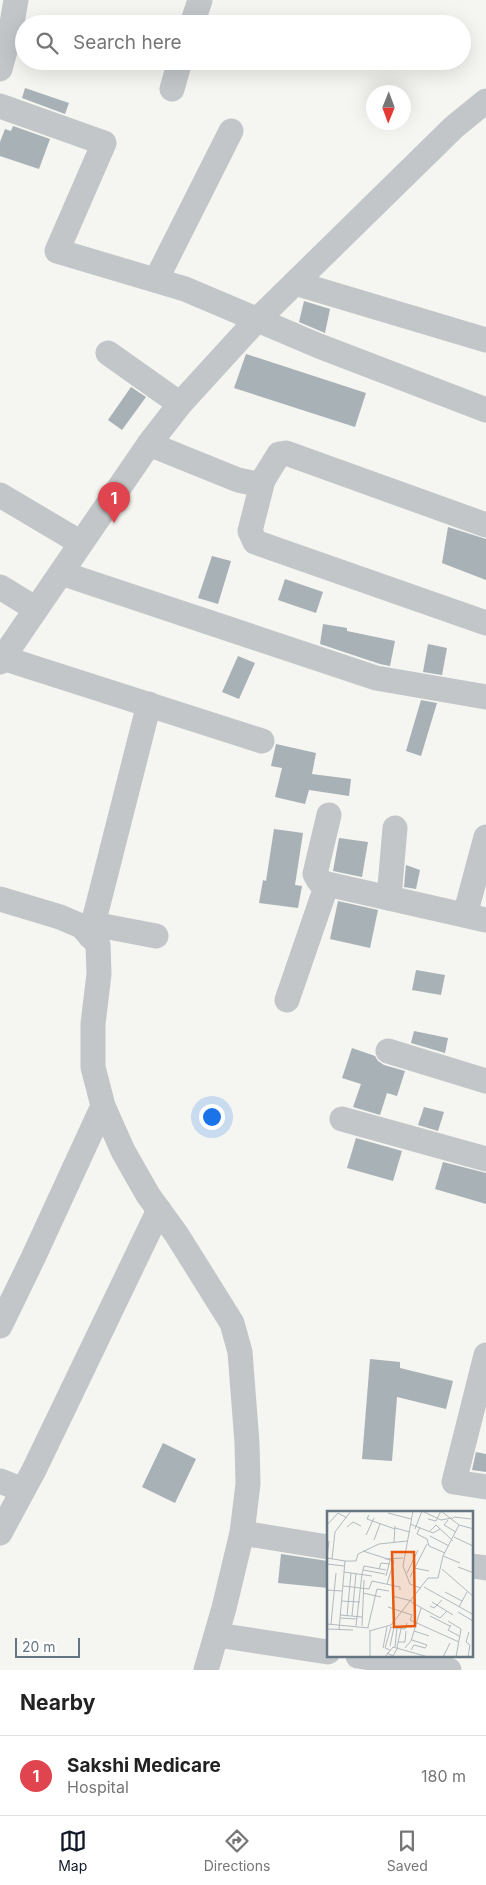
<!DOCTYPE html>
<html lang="en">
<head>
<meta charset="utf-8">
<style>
  :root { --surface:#fff; --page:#f2f2f2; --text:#222; --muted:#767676; --line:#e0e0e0; --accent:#111827 }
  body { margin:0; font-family:Inter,sans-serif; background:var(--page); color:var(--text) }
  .compass { position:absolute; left:366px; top:85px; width:45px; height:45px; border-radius:50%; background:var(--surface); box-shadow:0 5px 20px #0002; rotate:181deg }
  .scale { position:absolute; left:15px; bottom:12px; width:65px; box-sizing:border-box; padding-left:5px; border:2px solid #647682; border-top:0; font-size:14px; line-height:18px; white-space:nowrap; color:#647682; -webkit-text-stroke:4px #fff; paint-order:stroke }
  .you { position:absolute; left:211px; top:1116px; width:18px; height:18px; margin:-12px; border:4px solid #fff; border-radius:50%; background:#1a73e8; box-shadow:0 0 0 8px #1a73e833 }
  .badge { display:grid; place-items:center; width:32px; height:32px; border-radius:50%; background:var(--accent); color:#fff; font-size:16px; font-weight:700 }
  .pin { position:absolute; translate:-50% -41px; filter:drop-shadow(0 1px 2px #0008) }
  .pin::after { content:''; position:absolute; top:26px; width:18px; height:15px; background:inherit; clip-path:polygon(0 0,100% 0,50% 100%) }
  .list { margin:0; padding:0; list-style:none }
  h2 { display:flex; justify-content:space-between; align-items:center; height:65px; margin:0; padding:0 20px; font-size:21px }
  h2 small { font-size:16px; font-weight:400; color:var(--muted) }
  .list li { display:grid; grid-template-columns:32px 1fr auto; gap:15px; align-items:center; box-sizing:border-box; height:80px; padding:0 20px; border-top:1px solid var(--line) }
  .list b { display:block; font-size:19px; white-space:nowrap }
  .list p { margin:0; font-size:16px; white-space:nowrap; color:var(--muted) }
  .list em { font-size:16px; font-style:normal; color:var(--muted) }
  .icon { flex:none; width:28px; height:28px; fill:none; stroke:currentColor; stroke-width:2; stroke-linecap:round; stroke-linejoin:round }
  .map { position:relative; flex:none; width:486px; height:1670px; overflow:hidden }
  .search { position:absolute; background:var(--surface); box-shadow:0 5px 20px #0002; left:15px; right:15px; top:15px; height:55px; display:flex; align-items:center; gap:12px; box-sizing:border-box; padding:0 18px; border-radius:28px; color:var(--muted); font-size:19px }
  .sheet { height:145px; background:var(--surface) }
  nav { display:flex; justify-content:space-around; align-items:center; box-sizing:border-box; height:70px; border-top:1px solid var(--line); background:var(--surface); font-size:14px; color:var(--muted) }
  nav a { display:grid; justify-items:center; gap:2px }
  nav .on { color:var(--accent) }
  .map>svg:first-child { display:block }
  .building { fill:#a8b1b6 }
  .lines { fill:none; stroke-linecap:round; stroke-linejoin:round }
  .minor { stroke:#c2c6c9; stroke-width:25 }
  .inset-road { fill:none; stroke:#b2babe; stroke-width:1 }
  .view { fill:#e8590c; fill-opacity:0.15; stroke:#e8590c; stroke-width:2.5 }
  .inset-edge { fill:none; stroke:#647682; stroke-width:2.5 }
</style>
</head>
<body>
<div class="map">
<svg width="486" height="1670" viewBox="0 0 486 1670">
  <rect width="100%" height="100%" fill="#f5f5f1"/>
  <!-- building -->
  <g class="building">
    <polygon points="25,88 69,103 65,114 22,98"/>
    <polygon points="13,126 50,139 39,169 0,156 0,142 5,129 11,131"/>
    <polygon points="304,301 330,309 325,333 299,322"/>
    <polygon points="246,354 366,393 355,427 234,388"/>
    <polygon points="131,387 146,397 122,430 108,420"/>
    <polygon points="448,527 486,539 486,580 442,563"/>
    <polygon points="212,556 231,561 218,604 198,598"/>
    <polygon points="285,579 323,592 316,613 278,600"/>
    <polygon points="323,624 347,628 347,631 395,641 390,666 380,664 320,644"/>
    <polygon points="428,644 447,648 442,675 423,672"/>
    <polygon points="238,656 255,663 239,699 222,692"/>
    <polygon points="421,700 437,703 421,756 406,751"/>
    <polygon points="276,744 316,753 312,774 351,779 349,796 309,790 305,804 275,797 282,768 271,766"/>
    <polygon points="274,829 303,833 295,885 302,886 298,908 259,903 263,880 266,881"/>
    <polygon points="339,838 368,842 362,877 333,871"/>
    <polygon points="406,865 420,870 416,889 404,887"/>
    <polygon points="338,901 378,910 370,948 330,939"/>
    <polygon points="416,970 445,975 441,995 412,990"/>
    <polygon points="414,1031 448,1038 445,1053 411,1043"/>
    <polygon points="352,1048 375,1056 378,1061 384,1065 405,1071 397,1096 387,1093 380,1115 353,1107 361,1084 342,1078"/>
    <polygon points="424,1107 444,1112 438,1131 418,1125"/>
    <polygon points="356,1138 402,1151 393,1181 347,1168"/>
    <polygon points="443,1162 486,1173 486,1204 435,1189"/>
    <polygon points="370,1359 400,1362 400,1368 453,1381 446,1409 397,1397 392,1461 362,1459"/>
    <polygon points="163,1443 196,1459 175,1503 142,1487"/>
    <polygon points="476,1452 486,1454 486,1472 472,1470"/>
    <polygon points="281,1554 328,1561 328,1588 278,1583"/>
  </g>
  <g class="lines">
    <!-- minor -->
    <g class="minor">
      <polyline points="192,24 200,0"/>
      <polyline points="0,69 11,29 16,0"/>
      <polyline points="172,89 180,61"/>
      <polyline points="0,106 104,143 57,251 185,289 319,346 486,410"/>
      <polyline points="156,280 231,131"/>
      <polyline points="295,283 486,340"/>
      <polyline points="108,353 180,404"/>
      <polyline points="149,444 238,480 257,484 263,480 279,454 286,453 486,525"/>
      <polyline points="263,480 250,531 255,542 486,623"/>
      <polyline points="0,495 81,543"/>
      <polyline points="61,573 376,678 486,697"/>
      <polyline points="0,587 36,609"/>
      <polyline points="3,658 262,741"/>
      <polyline points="0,662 149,444 180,404 254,323 454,127 486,101"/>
      <polyline points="329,815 315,874 319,881 327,884 486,920"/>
      <polyline points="389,898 395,828"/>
      <polyline points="0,899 60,917 81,926 98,944 99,974 93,1024 93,1067 103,1106 123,1151 148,1195 177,1235 232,1323 240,1352 247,1443 248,1484 242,1533 224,1608 206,1670"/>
      <polyline points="465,915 486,837"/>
      <polyline points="93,924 156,936"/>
      <polyline points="90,936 149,704"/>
      <polyline points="287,1000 327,884"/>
      <polyline points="388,1051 486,1081"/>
      <polyline points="342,1119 486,1159"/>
      <polyline points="0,1326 33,1258 103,1106"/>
      <polyline points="486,1355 454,1482 486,1487"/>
      <polyline points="0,1481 23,1490"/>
      <polyline points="0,1533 34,1470 159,1210"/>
      <polyline points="242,1533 328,1547"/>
      <polyline points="472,1566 486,1568"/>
      <polyline points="217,1635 328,1652"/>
      <polyline points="358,1656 449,1670"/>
    </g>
  </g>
  <!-- overview -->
  <g transform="translate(327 1511)">
    <rect width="146" height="146" fill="#f5f5f1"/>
    <path class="inset-road" d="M 86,0 L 76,55 L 83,73 L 94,77M 95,0 L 114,9 L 125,7M 114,0 L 132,14M 61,2 L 84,8M 42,4 L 40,8 L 68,18M 101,8 L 109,10 L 114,0M 125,8 L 127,6 L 144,8M 121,9 L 117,14 L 129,21M 83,13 L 106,22 L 113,18M 0,14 L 11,2 L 20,7M 20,16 L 26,11 L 34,15M 93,16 L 90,23 L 100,28 L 102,35 L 118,42M 68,17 L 83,21M 88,18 L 95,0M 103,20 L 109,14 L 126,30M 39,24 L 47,7M 103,25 L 122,35M 127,26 L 146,35M 47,29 L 53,13M 67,31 L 68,15M 36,40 L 67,50 L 60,73M 116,45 L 133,52M 0,47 L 18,50 L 12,119M 0,47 L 2,30M 5,48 L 8,21 L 24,0M 58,48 L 76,47M 18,50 L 29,50 L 31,43 L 52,33 L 80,30M 0,53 L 17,55M 131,56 L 147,62M 87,57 L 102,60M 52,58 L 54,52 L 63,53M 115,58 L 147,86M 36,59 L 58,63M 17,61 L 45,65M 80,62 L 91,39M 35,63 L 37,55 L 59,59M 59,65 L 63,49M 83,66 L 100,33M 16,75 L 42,78 L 45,70 L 73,76 L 73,79M 97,76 L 147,104M 0,79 L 15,80M 118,81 L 135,90M 36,82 L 54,86M 65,85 L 85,90M 14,90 L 33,91M 84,91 L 113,107 L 120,100M 105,91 L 126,104M 103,95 L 107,97 L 115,89M 61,96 L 85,104 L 83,109 L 132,131M 132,96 L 140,81M 131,101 L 146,110M 13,104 L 35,106M 20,105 L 24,62M 25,105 L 29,62M 103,105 L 123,115M 13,107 L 30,108M 121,110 L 134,118 L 129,146M 0,113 L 42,117M 4,113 L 9,62M 124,114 L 121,119 L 132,125M 29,115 L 35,63M 35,115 L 37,69M 41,116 L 50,78 L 62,80M 63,116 L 78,118 L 80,112M 0,118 L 26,119M 42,120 L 64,114 L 101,67 L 111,67 L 116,45 L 132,14 L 147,18M 43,120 L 43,146M 87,120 L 102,125M 85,129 L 100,134M 71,131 L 78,131 L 79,120M 63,135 L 67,116M 68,136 L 70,117M 70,136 L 74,118M 56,137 L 60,116M 78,137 L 84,130 L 94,97M 63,139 L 58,137 L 64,116M 84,139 L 87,134 L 98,137 L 100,134M 60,142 L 66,145 L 71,136M 58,146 L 66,136 L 101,146M 116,146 L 123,132M 141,146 L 143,134 L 139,131 L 142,121"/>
    <path class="view" d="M 65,41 L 87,41 L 88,115 L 67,116 Z"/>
    <rect width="146" height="146" class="inset-edge"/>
  </g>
</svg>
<svg class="compass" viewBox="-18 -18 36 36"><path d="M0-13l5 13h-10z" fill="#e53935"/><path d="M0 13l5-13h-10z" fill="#767676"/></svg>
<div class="scale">20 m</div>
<div class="you"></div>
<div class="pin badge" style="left:114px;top:523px;background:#e0444e">1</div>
<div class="search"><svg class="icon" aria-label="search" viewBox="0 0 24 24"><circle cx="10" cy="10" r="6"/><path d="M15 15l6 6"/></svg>Search here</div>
</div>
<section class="sheet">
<h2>Nearby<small></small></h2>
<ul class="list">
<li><span class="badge" style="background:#e0444e">1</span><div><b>Sakshi Medicare</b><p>Hospital</p></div><em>180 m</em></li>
</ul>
</section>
<nav>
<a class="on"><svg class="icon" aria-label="map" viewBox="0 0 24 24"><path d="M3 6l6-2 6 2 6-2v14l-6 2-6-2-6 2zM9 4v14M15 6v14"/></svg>Map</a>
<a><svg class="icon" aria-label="directions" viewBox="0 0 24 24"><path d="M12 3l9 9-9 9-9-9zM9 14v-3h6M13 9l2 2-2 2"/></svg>Directions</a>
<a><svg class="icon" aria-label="saved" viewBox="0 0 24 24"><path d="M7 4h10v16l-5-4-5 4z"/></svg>Saved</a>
</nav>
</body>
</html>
